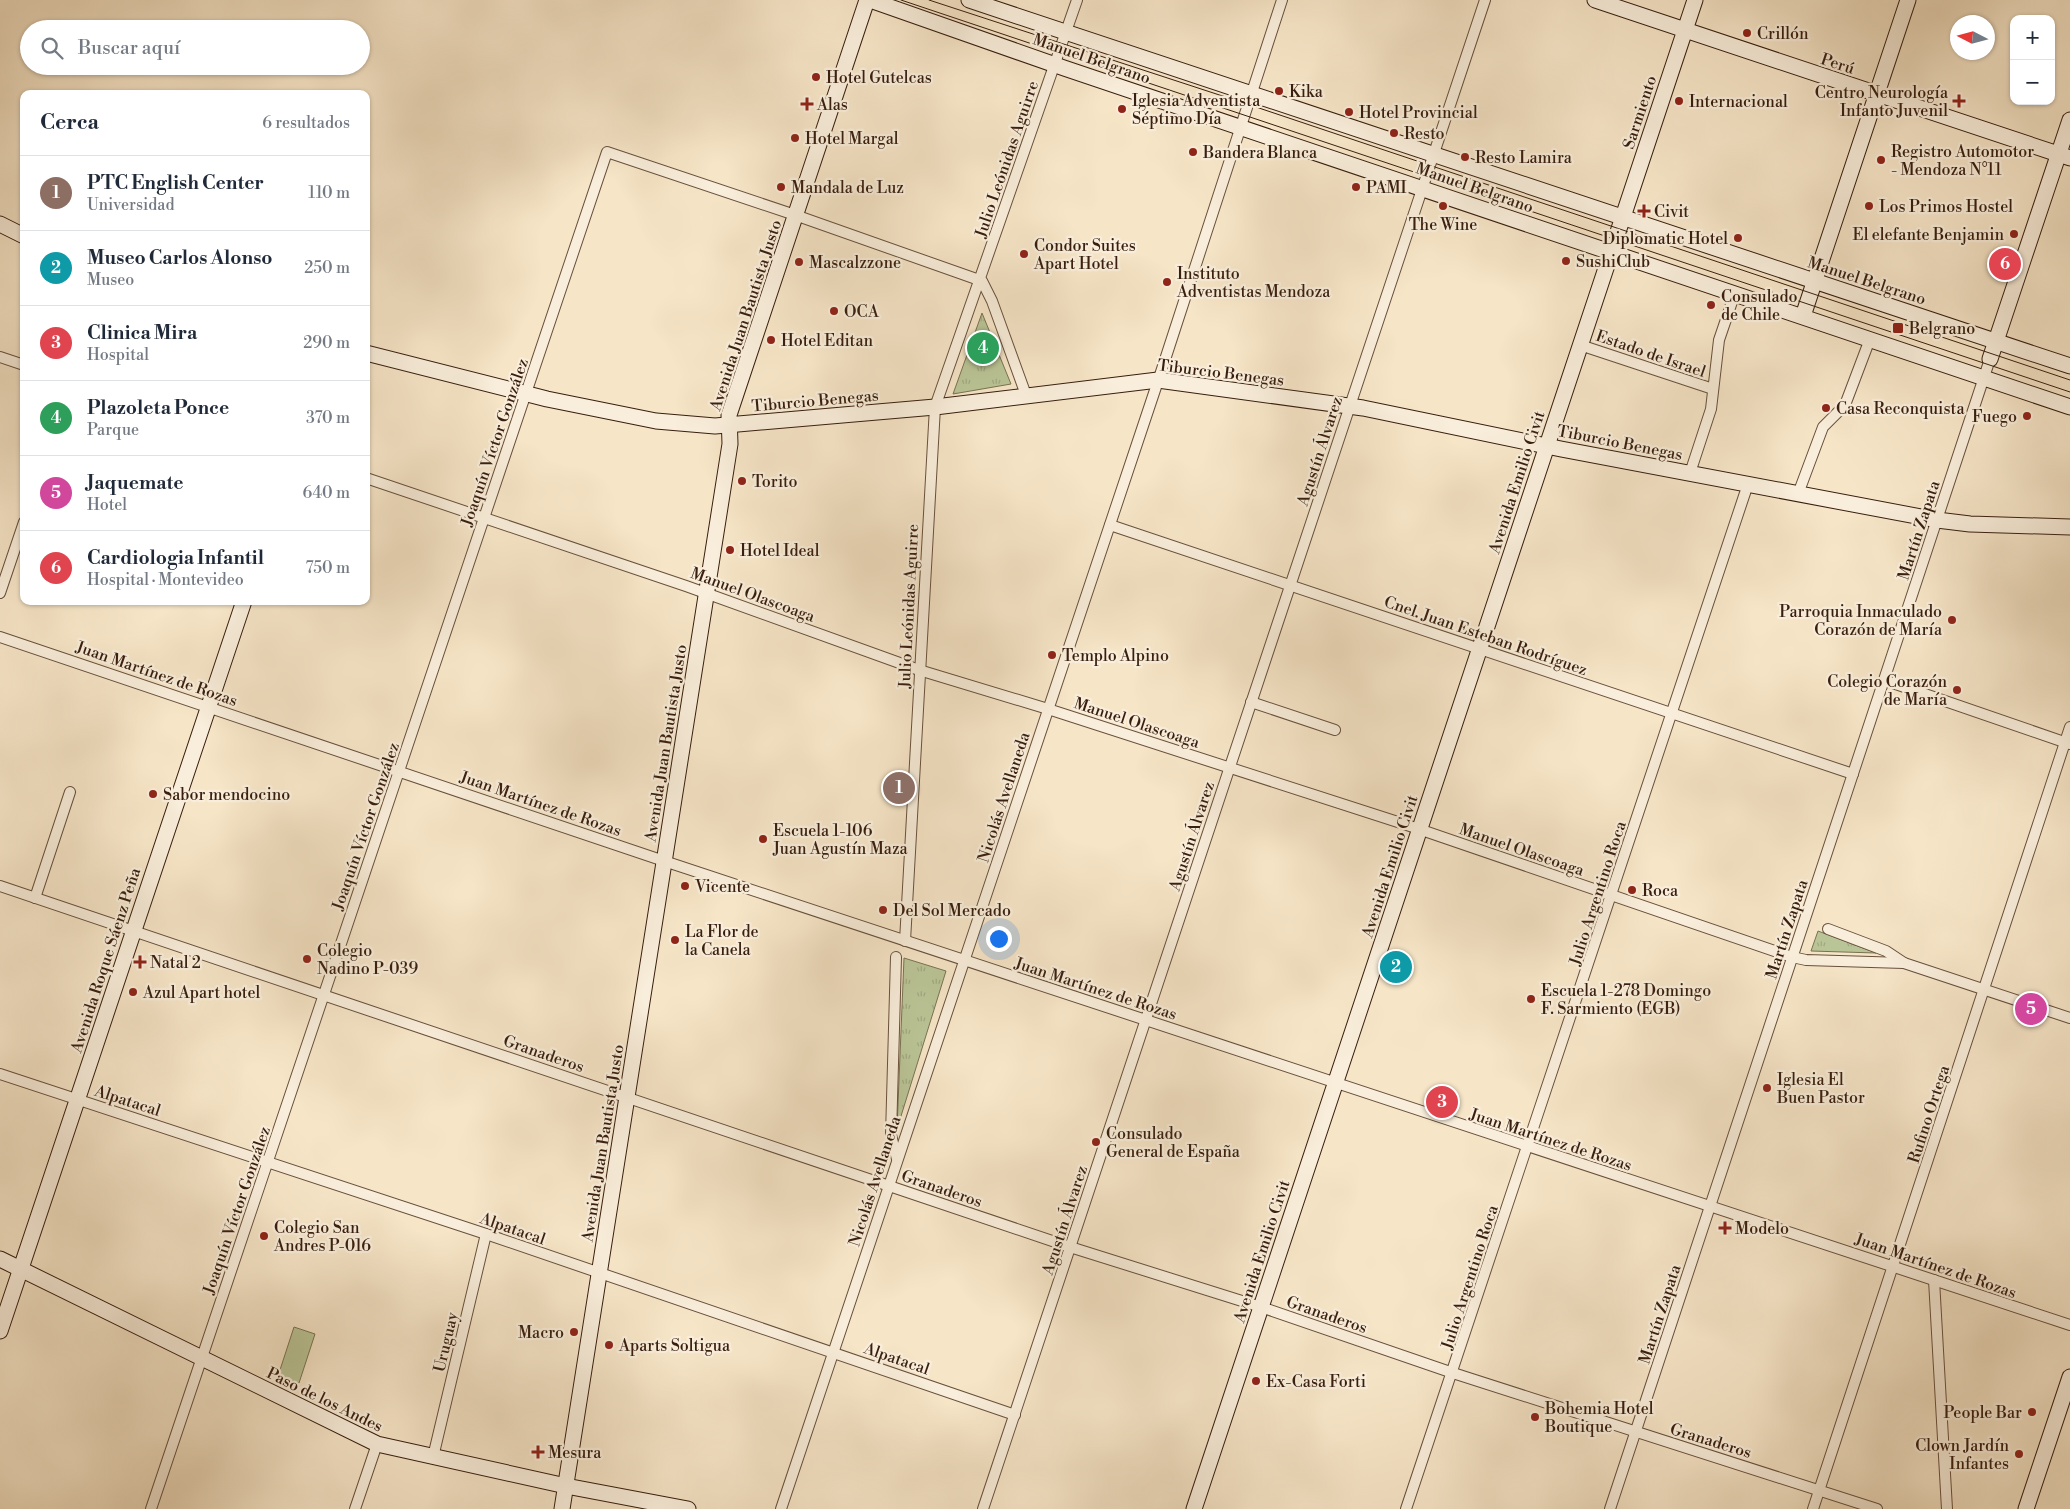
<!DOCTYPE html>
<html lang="es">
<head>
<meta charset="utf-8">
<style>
  :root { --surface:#fff; --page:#f6f6f7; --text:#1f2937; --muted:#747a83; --line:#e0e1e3; --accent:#ea580c }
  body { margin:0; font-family:"Libre Bodoni",serif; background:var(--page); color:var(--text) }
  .controls { position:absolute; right:15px; top:15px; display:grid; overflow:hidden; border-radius:10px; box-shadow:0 1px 4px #0004 }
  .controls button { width:45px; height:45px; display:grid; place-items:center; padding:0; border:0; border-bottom:1px solid var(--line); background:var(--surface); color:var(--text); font:25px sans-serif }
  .compass { position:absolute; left:1950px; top:15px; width:45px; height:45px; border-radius:50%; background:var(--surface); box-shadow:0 1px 4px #0004; rotate:276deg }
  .you { position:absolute; left:998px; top:938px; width:18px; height:18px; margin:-12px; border:4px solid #fff; border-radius:50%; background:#1a73e8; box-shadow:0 0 0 8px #1a73e833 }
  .badge { display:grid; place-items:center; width:32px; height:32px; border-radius:50%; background:var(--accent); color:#fff; font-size:16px; font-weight:700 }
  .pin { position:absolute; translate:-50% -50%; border:2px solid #fff; box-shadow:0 1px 5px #0006 }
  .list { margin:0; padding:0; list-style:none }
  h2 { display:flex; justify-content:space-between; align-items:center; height:65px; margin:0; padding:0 20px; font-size:21px }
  h2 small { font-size:16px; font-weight:400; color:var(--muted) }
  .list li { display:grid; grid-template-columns:32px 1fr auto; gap:15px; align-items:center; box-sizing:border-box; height:75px; padding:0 20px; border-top:1px solid var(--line) }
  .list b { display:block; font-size:19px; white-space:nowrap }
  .list p { margin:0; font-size:16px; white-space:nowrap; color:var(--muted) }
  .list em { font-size:16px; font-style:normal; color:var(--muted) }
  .icon { flex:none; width:28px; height:28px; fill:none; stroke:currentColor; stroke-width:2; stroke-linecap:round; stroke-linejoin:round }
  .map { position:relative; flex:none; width:2070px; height:1509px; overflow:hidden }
  .search { position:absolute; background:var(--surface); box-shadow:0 1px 4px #0004; left:20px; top:20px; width:350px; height:55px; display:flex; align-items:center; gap:12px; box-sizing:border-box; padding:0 18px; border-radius:28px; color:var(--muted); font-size:19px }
  .panel { position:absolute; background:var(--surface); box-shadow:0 1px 4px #0004; left:20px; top:90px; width:350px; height:515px; border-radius:10px }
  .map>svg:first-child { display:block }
  .park { fill:url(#park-tufts); stroke:#797252 }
  .pitch { fill:#bac597; stroke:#797252 }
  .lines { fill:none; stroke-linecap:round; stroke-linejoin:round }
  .street-casing { stroke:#68503c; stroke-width:12 }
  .secondary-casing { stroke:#381e0e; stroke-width:17 }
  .street { stroke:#f9eedb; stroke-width:10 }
  .secondary { stroke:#f9eedb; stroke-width:15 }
  .tram { stroke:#381e0e; stroke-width:1 }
  .poi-dot { fill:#8f2418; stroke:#f9eedb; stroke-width:2 }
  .labels { text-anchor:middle; stroke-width:4.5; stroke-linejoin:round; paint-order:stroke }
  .poi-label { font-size:16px; fill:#381e0e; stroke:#f9eedb; text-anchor:start }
  .street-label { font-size:16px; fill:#381e0e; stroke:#f9eedb }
</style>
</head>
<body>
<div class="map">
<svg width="2070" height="1509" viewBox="0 0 2070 1509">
  <defs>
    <pattern id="park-tufts" width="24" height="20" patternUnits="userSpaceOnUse" patternTransform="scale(1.25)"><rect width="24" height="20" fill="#bac597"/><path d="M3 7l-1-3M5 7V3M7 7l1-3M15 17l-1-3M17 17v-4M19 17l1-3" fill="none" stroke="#a1a981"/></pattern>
  </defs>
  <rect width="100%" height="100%" fill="#f6e5c7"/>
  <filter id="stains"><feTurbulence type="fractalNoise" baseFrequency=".004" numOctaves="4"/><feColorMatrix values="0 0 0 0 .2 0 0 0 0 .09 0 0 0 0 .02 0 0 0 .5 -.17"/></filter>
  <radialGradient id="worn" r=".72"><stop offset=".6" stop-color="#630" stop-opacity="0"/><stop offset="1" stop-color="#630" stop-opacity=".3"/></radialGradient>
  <!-- park -->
  <g class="park">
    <polygon points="982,313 1011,384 953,394"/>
    <polygon points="1818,931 1876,953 1811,951"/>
    <polygon points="904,958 946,971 897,1129"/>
  </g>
  <!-- pitch -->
  <polygon class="pitch" points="294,1327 315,1334 299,1383 278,1376"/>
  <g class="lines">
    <!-- street casing -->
    <g class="street-casing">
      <g id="street">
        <polyline points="1580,345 1713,389"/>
        <polyline points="0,357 24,365"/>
        <polyline points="1690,473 1711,409 1719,340 1735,293"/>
        <polyline points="366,478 686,586 919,670 1048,709 1404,824 1792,957 1806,960 1904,963 2070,1018"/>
        <polyline points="1798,494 1823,427 1845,405 1870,339"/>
        <polyline points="1110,525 1853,774"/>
        <polyline points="0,593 24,522"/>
        <polyline points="0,637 664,861 2070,1325"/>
        <polyline points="1884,680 2070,744"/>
        <polyline points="1251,702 1335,730"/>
        <polyline points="0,886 1070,1247 1261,1307 1453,1373 1877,1509"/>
        <polyline points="35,898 70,792"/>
        <polyline points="1828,929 1886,951 1904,963"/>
        <polyline points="905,941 935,407 1077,0"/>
        <polyline points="896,957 891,1135 897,1159"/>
        <polyline points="0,1074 486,1234 1015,1415"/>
        <polyline points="1934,1280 1947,1509"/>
        <polyline points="433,1457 486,1234"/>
        <polyline points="151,1509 607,152 795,215 982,281 992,301 1026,395"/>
        <polyline points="355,1509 377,1444"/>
        <polyline points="781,1509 1161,372 1282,0"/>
        <polyline points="983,1509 1485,0"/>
        <polyline points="1406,1509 1748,484"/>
        <polyline points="1610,1509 1990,359"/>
        <polyline points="1813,1509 2070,727"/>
      </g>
    </g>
    <!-- secondary casing -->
    <g class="secondary-casing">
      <g id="secondary">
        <polyline points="870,0 1064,68 2070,407"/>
        <polyline points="969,0 2070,366"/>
        <polyline points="1595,0 2070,158"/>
        <polyline points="0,224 24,236"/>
        <polyline points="1803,316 1908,0"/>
        <polyline points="366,353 547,399 656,421 715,426 935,407 1158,380 1363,408 1561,449 1937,520 1970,524 2070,527"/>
        <polyline points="1990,359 2070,120"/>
        <polyline points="0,1259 377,1444 566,1486 688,1509"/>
        <polyline points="0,1331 244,601"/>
        <polyline points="562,1509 730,444 729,415 867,0"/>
        <polyline points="1194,1509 1695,0"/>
        <polyline points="2026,1509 2070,1377"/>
      </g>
    </g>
    <!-- street -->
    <use href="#street" class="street"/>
    <!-- secondary -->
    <use href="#secondary" class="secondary"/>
    <!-- tram -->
    <g class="tram">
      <polyline points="901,0 2070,392"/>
      <polyline points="929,0 1247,104 2070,380"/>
    </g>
  </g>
  <!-- markers -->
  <g class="poi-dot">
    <circle cx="1747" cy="33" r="5"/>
    <circle cx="816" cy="77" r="5"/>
    <circle cx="1279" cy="91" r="5"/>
    <circle cx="1679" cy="101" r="5"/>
    <path d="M1956.5 93.5h5v5h5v5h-5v5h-5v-5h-5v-5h5z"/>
    <path d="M804.5 96.5h5v5h5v5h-5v5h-5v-5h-5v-5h5z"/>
    <circle cx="1122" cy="109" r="5"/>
    <circle cx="1349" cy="112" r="5"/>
    <circle cx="1394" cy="133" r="5"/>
    <circle cx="795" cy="138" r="5"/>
    <circle cx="1193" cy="152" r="5"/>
    <circle cx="1465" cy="157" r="5"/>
    <circle cx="1881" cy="160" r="5"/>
    <circle cx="781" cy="187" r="5"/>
    <circle cx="1356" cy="187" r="5"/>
    <circle cx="1443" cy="206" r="5"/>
    <circle cx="1869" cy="206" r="5"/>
    <path d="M1641.5 203.5h5v5h5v5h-5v5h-5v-5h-5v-5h5z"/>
    <circle cx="2014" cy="234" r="5"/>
    <circle cx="1738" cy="238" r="5"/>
    <circle cx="1024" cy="254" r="5"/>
    <circle cx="1566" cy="261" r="5"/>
    <circle cx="799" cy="262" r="5"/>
    <circle cx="1167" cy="282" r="5"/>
    <circle cx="1711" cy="305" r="5"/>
    <circle cx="834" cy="311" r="5"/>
    <rect x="1892" y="322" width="12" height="12" rx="2.5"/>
    <circle cx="771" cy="340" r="5"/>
    <circle cx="1826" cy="408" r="5"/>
    <circle cx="2027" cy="416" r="5"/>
    <circle cx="742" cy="481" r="5"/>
    <circle cx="730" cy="550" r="5"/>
    <circle cx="1952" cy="620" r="5"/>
    <circle cx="1052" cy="655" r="5"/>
    <circle cx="1957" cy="690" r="5"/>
    <circle cx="153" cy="794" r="5"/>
    <circle cx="763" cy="839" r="5"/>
    <circle cx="685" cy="886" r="5"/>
    <circle cx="1632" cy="890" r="5"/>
    <circle cx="883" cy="910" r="5"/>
    <circle cx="675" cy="940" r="5"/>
    <circle cx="307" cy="959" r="5"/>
    <path d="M137.5 954.5h5v5h5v5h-5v5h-5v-5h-5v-5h5z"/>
    <circle cx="133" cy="992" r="5"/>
    <circle cx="1531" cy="999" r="5"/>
    <circle cx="1767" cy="1088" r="5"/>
    <circle cx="1096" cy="1142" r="5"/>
    <path d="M1722.5 1220.5h5v5h5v5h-5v5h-5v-5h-5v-5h5z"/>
    <circle cx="264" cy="1236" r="5"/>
    <circle cx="574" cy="1332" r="5"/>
    <circle cx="609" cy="1345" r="5"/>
    <circle cx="1256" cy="1381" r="5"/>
    <circle cx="2032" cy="1412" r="5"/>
    <circle cx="1535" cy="1417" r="5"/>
    <path d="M535.5 1444.5h5v5h5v5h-5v5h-5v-5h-5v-5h5z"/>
    <circle cx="2019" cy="1454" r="5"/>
  </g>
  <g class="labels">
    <!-- poi labels -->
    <g class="poi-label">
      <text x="1757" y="39">Crillón</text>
      <text x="826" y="83">Hotel Gutelcas</text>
      <text x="1289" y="97">Kika</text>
      <text x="1948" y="98" text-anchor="end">Centro Neurología<tspan x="1948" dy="18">Infanto Juvenil</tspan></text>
      <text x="1132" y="106">Iglesia Adventista<tspan x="1132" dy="18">Séptimo Día</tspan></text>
      <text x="1689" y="107">Internacional</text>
      <text x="817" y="110">Alas</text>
      <text x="1359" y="118">Hotel Provincial</text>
      <text x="1404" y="139">Resto</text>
      <text x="805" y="144">Hotel Margal</text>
      <text x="1891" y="157">Registro Automotor<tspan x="1891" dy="18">- Mendoza N°11</tspan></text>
      <text x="1203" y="158">Bandera Blanca</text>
      <text x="1475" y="163">Resto Lamira</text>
      <text x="791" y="193">Mandala de Luz</text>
      <text x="1366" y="193">PAMI</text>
      <text x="1879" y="212">Los Primos Hostel</text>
      <text x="1654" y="217">Civit</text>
      <text x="1443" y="230" text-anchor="middle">The Wine</text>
      <text x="2004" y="240" text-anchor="end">El elefante Benjamin</text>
      <text x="1728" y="244" text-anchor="end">Diplomatic Hotel</text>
      <text x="1034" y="251">Condor Suites<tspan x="1034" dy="18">Apart Hotel</tspan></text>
      <text x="1576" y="267">SushiClub</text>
      <text x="809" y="268">Mascalzzone</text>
      <text x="1177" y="279">Instituto<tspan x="1177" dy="18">Adventistas Mendoza</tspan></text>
      <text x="1721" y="302">Consulado<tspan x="1721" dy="18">de Chile</tspan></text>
      <text x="844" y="317">OCA</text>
      <text x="1909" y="334">Belgrano</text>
      <text x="781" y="346">Hotel Editan</text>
      <text x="1836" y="414">Casa Reconquista</text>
      <text x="2017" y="422" text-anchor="end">Fuego</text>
      <text x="752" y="487">Torito</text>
      <text x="740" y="556">Hotel Ideal</text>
      <text x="1942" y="617" text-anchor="end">Parroquia Inmaculado<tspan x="1942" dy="18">Corazón de María</tspan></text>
      <text x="1062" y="661">Templo Alpino</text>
      <text x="1947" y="687" text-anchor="end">Colegio Corazón<tspan x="1947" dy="18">de María</tspan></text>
      <text x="163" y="800">Sabor mendocino</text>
      <text x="773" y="836">Escuela 1-106<tspan x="773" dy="18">Juan Agustín Maza</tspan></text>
      <text x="695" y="892">Vicente</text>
      <text x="1642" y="896">Roca</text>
      <text x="893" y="916">Del Sol Mercado</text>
      <text x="685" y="937">La Flor de<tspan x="685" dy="18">la Canela</tspan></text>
      <text x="317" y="956">Colegio<tspan x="317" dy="18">Nadino P-039</tspan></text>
      <text x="150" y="968">Natal 2</text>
      <text x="1541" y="996">Escuela 1-278 Domingo<tspan x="1541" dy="18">F. Sarmiento (EGB)</tspan></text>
      <text x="143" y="998">Azul Apart hotel</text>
      <text x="1777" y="1085">Iglesia El<tspan x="1777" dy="18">Buen Pastor</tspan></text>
      <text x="1106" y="1139">Consulado<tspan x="1106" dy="18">General de España</tspan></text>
      <text x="274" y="1233">Colegio San<tspan x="274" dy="18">Andres P-016</tspan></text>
      <text x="1735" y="1234">Modelo</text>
      <text x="564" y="1338" text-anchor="end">Macro</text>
      <text x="619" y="1351">Aparts Soltigua</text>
      <text x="1266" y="1387">Ex-Casa Forti</text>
      <text x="1545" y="1414">Bohemia Hotel<tspan x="1545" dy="18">Boutique</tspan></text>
      <text x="2022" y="1418" text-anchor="end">People Bar</text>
      <text x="2009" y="1451" text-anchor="end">Clown Jardín<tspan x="2009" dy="18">Infantes</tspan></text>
      <text x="548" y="1458">Mesura</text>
    </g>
    <!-- street labels -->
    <g class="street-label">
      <text transform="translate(1092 58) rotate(19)" y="6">Manuel Belgrano</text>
      <text transform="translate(1838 63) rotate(18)" y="6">Perú</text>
      <text transform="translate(1639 112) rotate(-72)" y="6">Sarmiento</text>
      <text transform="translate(1006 159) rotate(-71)" y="6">Julio Leónidas Aguirre</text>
      <text transform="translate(1475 187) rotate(19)" y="6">Manuel Belgrano</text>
      <text transform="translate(1867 280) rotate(18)" y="6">Manuel Belgrano</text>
      <text transform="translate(745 315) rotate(-72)" y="6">Avenida Juan Bautista Justo</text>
      <text transform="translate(1651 353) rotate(19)" y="6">Estado de Israel</text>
      <text transform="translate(1221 372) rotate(7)" y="6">Tiburcio Benegas</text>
      <text transform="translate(815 400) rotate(-5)" y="6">Tiburcio Benegas</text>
      <text transform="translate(494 442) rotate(-71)" y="6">Joaquín Víctor González</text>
      <text transform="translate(1620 442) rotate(11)" y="6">Tiburcio Benegas</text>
      <text transform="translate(1319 451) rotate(-72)" y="6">Agustín Álvarez</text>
      <text transform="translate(1516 482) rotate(-72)" y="6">Avenida Emilio Civit</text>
      <text transform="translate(1918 530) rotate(-72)" y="6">Martín Zapata</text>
      <text transform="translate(753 594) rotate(20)" y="6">Manuel Olascoaga</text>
      <text transform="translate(908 606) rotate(-87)" y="6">Julio Leónidas Aguirre</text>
      <text transform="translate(1486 635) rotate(19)" y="6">Cnel. Juan Esteban Rodríguez</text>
      <text transform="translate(157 673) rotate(19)" y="6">Juan Martínez de Rozas</text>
      <text transform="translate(1137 722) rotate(18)" y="6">Manuel Olascoaga</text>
      <text transform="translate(665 743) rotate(-81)" y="6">Avenida Juan Bautista Justo</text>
      <text transform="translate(1003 797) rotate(-72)" y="6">Nicolás Avellaneda</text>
      <text transform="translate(541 803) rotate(19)" y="6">Juan Martínez de Rozas</text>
      <text transform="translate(365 826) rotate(-71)" y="6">Joaquín Víctor González</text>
      <text transform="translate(1191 836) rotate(-72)" y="6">Agustín Álvarez</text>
      <text transform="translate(1522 849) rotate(19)" y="6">Manuel Olascoaga</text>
      <text transform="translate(1389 866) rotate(-72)" y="6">Avenida Emilio Civit</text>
      <text transform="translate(1597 893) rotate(-72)" y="6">Julio Argentino Roca</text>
      <text transform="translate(1786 929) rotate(-72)" y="6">Martín Zapata</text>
      <text transform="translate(105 960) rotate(-72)" y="6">Avenida Roque Sáenz Peña</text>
      <text transform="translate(1096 988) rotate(18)" y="6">Juan Martínez de Rozas</text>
      <text transform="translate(544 1053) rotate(19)" y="6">Granaderos</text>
      <text transform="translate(128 1100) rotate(18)" y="6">Alpatacal</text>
      <text transform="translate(1928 1114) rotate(-72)" y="6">Rufino Ortega</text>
      <text transform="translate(1551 1139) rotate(18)" y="6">Juan Martínez de Rozas</text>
      <text transform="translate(602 1143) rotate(-81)" y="6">Avenida Juan Bautista Justo</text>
      <text transform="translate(874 1181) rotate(-72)" y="6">Nicolás Avellaneda</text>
      <text transform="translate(942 1188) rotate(19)" y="6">Granaderos</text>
      <text transform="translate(236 1210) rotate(-71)" y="6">Joaquín Víctor González</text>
      <text transform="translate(1064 1220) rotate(-72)" y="6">Agustín Álvarez</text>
      <text transform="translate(513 1228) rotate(19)" y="6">Alpatacal</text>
      <text transform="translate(1261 1251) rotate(-72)" y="6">Avenida Emilio Civit</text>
      <text transform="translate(1936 1265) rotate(19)" y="6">Juan Martínez de Rozas</text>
      <text transform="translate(1469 1277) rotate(-72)" y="6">Julio Argentino Roca</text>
      <text transform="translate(1327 1314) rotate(19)" y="6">Granaderos</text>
      <text transform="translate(1659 1314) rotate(-72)" y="6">Martín Zapata</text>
      <text transform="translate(445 1342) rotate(-77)" y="6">Uruguay</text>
      <text transform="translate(897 1358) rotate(19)" y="6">Alpatacal</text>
      <text transform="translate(325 1399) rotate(26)" y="6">Paso de los Andes</text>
      <text transform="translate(1711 1440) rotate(17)" y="6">Granaderos</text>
    </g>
  </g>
  <rect width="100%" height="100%" filter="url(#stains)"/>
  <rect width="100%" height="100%" fill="url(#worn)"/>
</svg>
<div class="controls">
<button>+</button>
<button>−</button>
</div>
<svg class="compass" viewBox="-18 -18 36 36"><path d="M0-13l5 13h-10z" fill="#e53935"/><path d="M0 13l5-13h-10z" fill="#747a83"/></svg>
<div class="you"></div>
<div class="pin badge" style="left:899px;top:788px;background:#8d6e63">1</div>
<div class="pin badge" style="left:1396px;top:967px;background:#0f9aa8">2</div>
<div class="pin badge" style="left:1442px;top:1102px;background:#e0444e">3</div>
<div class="pin badge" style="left:983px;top:348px;background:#2e9e5b">4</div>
<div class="pin badge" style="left:2031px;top:1009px;background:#d1479c">5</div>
<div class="pin badge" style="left:2005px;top:264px;background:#e0444e">6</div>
<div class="search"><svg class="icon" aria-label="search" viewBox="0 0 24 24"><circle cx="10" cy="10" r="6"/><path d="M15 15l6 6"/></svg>Buscar aquí</div>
<section class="panel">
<h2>Cerca<small>6 resultados</small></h2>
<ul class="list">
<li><span class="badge" style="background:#8d6e63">1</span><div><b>PTC English Center</b><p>Universidad</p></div><em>110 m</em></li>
<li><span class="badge" style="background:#0f9aa8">2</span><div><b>Museo Carlos Alonso</b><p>Museo</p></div><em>250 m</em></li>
<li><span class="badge" style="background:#e0444e">3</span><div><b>Clinica Mira</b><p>Hospital</p></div><em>290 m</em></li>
<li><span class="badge" style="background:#2e9e5b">4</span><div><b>Plazoleta Ponce</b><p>Parque</p></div><em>370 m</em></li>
<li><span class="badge" style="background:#d1479c">5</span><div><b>Jaquemate</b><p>Hotel</p></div><em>640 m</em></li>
<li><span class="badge" style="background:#e0444e">6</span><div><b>Cardiologia Infantil</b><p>Hospital · Montevideo</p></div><em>750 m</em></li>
</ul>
</section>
</div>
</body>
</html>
